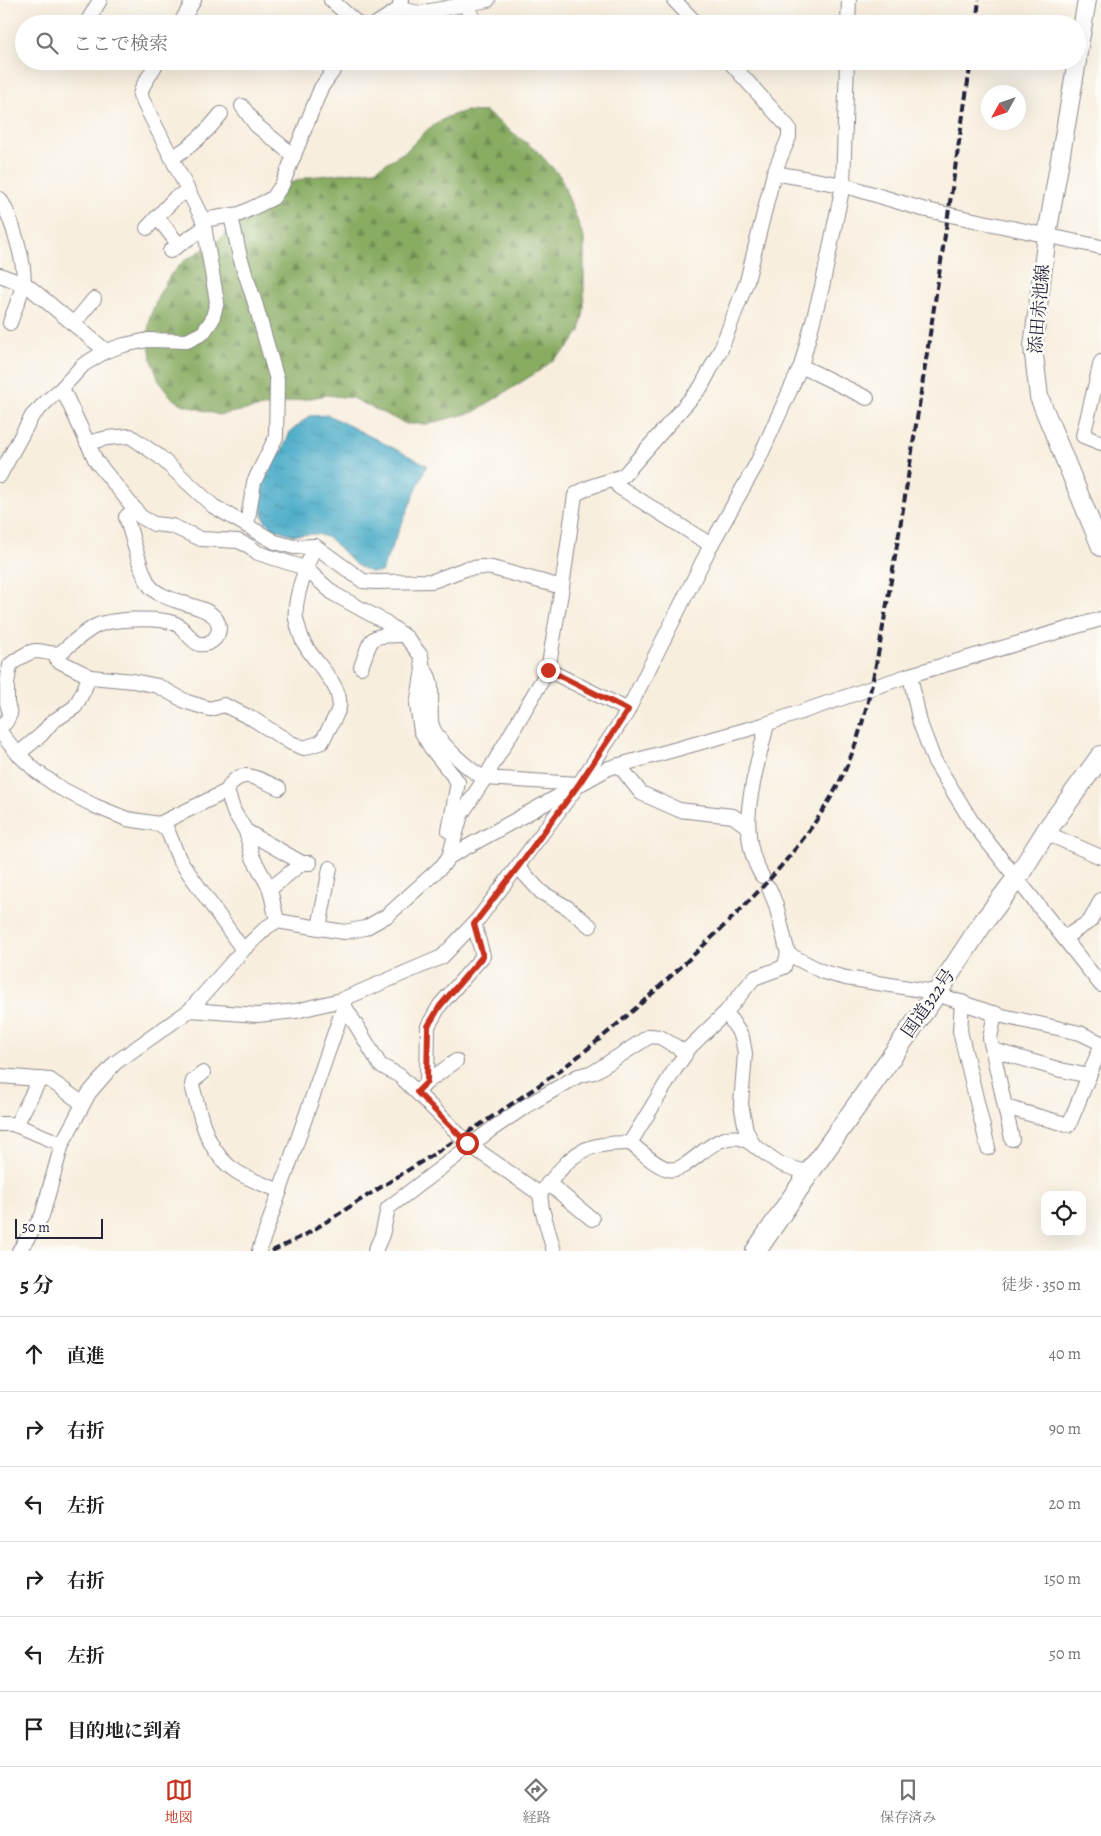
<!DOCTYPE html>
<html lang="ja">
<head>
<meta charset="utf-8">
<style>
  :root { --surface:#fff; --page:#f2f2f2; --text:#202124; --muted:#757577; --line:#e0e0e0; --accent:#c8321e }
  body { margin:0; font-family:Alegreya,"Noto Serif JP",serif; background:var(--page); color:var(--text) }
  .controls { position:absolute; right:15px; bottom:15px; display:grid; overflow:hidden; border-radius:10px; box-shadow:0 5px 20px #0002 }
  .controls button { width:45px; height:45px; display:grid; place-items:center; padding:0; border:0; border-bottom:1px solid var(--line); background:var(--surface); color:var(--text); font:25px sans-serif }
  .compass { position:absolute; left:981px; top:85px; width:45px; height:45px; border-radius:50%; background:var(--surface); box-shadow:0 5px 20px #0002; rotate:230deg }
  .scale { position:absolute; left:15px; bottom:12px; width:88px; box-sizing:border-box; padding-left:5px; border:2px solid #22223b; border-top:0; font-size:14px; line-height:18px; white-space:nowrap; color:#22223b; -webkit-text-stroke:4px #fdfcf7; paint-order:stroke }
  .stop { position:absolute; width:15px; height:15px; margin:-11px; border:4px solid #c8321e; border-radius:50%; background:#fff }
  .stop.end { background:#c8321e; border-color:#fff; box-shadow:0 1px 5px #0008 }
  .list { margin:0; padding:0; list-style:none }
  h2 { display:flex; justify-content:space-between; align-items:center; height:65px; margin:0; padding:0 20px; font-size:21px }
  h2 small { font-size:16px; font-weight:400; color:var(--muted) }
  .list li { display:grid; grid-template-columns:32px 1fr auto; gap:15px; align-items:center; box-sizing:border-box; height:75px; padding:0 20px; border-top:1px solid var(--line) }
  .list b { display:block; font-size:19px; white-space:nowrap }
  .list em { font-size:16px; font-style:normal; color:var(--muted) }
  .icon { flex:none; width:28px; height:28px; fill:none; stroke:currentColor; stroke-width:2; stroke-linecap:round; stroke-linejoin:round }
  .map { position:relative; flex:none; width:1101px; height:1251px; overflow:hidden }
  .search { position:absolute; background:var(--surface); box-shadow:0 5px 20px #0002; left:15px; right:15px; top:15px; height:55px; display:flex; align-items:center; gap:12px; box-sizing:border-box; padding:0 18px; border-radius:28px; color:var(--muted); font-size:19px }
  .sheet { height:515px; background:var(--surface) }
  nav { display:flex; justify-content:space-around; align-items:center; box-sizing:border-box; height:70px; border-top:1px solid var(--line); background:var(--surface); font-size:14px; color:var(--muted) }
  nav a { display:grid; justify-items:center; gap:2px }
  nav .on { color:var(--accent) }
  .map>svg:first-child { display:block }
  .forest { fill:url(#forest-firs); stroke:#55674e }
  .water { fill:url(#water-ripples); stroke:#356681 }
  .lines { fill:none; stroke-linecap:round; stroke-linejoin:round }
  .minor-casing { stroke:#8d888c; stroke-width:16 }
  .major-casing { stroke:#8d888c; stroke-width:20 }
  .highway-casing { stroke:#8d888c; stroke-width:22 }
  .minor { stroke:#fff; stroke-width:14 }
  .major { stroke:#fff; stroke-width:18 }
  .highway { stroke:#fff; stroke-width:20 }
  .rail { stroke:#22223b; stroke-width:4; stroke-dasharray:8 4; stroke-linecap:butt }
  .minor-bridge-casing { stroke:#8d888c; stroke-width:16; stroke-linecap:butt }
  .minor-bridge { stroke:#fff; stroke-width:14 }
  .route { stroke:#c8321e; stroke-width:6 }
  .labels { text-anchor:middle; stroke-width:5; stroke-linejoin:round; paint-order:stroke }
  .street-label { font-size:18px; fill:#22223b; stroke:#fdfcf7 }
</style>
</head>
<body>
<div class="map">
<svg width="1101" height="1251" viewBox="0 0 1101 1251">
  <defs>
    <pattern id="forest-firs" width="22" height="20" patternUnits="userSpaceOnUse" patternTransform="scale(1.25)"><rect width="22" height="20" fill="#88ac62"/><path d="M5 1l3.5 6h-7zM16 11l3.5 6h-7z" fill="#6f8c52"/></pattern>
    <pattern id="water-ripples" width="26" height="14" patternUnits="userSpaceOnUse" patternTransform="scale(1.25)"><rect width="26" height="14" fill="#48abc7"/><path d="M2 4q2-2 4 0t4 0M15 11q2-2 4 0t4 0" fill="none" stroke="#3c8ba3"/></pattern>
  </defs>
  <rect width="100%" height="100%" fill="#fdfcf7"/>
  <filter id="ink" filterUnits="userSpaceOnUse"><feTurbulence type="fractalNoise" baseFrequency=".02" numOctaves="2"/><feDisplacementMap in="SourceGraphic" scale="10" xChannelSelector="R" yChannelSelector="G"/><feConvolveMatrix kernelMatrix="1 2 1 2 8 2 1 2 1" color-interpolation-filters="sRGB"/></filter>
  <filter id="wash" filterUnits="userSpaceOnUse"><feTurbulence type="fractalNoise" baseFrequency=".0096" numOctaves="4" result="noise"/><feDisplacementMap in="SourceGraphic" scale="20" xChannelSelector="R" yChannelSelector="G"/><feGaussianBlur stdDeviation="1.12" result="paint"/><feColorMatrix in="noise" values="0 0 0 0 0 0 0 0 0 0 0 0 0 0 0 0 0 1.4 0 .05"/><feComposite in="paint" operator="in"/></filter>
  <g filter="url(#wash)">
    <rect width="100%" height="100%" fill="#f8eede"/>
    <!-- forest -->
    <polygon class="forest" points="465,111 486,112 538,152 560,176 584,238 584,310 580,331 568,348 542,369 474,412 427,424 406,424 352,398 327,395 219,415 182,404 172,398 159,381 151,358 148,334 150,317 158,296 171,274 184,261 219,240 262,199 284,185 309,177 375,170 406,151 428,129 447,117"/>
    <!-- water -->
    <polygon class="water" points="328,415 427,465 381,572 370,572 356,565 329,538 317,534 293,535 275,529 265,521 257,492 263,478 283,449 290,432 309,416"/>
  </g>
  <g filter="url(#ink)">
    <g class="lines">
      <!-- minor casing -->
      <g class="minor-casing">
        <g id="minor">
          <polyline points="331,0 358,24"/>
          <polyline points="674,0 697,24"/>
          <polyline points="464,4 477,24"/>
          <polyline points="399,9 420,13 488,0"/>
          <polyline points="86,24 100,0"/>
          <polyline points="180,24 194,0"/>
          <polyline points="376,24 399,9 401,0"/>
          <polyline points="848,24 849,0"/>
          <polyline points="242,106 256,125 294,156"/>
          <path d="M 172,158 C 192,146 207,132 221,114"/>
          <polyline points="774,173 843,185 922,209 1101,247"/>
          <path d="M 0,199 C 11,216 27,266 23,285 C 20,298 14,310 10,323"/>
          <polyline points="231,216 240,257 256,306 277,380 276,437 254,482 247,525"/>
          <polyline points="157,217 179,245"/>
          <polyline points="203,220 240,214 273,198 282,185 321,88 340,61"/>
          <polyline points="147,228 175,198 188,191"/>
          <polyline points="170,251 204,228"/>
          <polyline points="0,275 28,286 106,351"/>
          <polyline points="74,323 94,299"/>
          <polyline points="1101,362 1083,436 1101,443"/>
          <polyline points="801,366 867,398"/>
          <polyline points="62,388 96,461 141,517 154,524 172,526 201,539 238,541 249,546 258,553 305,568 334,594 385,622 407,638 421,656 423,669 417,705 421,731 431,748 458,782 449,831"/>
          <path d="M 87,443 L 107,438 L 130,436 L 160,457 L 213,506 L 275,542 L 294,547 L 315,546 L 363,581 L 375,582 L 433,581 L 465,569 L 482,567 L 492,568 L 562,587 L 575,495 C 592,483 606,484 624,475 L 701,387 L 721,349 L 747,281 L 774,173 L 789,137 L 789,128 L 729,61"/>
          <polyline points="0,475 32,416 48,400 62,388 83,365 106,351 124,345 148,340 187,341 203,333 212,320 217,302 203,220 140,95 143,86 158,61"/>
          <polyline points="614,480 619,487 711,545"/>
          <polyline points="562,587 548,670 485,778 578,784"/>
          <path d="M 56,654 L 57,660 L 91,677 L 133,681 L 158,686 L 187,702 L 210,709 L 224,705 L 253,719 L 291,743 L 304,748 L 322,742 C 326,732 337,717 339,707 C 343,685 312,661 303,641 C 300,635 298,626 296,619 C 293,599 307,565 315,546"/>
          <path d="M 361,667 C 373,635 367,636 403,635"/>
          <polyline points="548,670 628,710"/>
          <polyline points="910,675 920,723 934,760 972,822 1101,985"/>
          <path d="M 0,727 L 6,722 L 10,714 L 7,703 L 7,684 L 10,665 C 18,659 26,652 36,651 C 44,651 52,655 60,653 C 71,644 82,634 94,627 C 109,618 161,617 176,624 C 185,628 190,641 199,644 C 211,646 222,635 218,623 C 212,603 165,605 150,586 C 140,572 132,534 126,517 L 135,509"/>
          <polyline points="0,732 18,754 36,771 60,788 95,806 127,819 159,824 167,829 179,859 243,950"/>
          <polyline points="18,754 41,735 52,722 75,707 84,690 89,676"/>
          <polyline points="619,765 641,793 679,810 733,816 748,827"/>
          <polyline points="227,791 234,812 246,831 302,863"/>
          <path d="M 159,824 L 227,791 C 239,765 258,779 279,788"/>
          <polyline points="246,831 252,856 270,889"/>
          <polyline points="1046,833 1101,857"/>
          <polyline points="449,857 609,768 763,725 910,675 1101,619"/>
          <polyline points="518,867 541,892 568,908 590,926"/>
          <path d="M 762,876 C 734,829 756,773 767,724"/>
          <polyline points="769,888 776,905 788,954"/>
          <polyline points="277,921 270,889 302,863 310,863"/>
          <polyline points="319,928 330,868"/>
          <polyline points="1064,938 1090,921 1101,900"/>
          <polyline points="341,1000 380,1065 400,1076 447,1122"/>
          <polyline points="962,1002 960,1031 988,1148"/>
          <polyline points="190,1010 257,1015 296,1011 341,1000 442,957 479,918 579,784 626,714 711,545 757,463 801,366 822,287 843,185 847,61"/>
          <polyline points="726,1012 742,1037 745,1053 741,1104 746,1130 754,1146"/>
          <polyline points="995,1013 990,1038 1012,1139"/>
          <polyline points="993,1050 1061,1070 1089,1076"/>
          <path d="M 203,1073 L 193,1081 L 192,1085 C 201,1117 206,1153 237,1172 C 250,1180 266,1185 280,1191"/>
          <polyline points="0,1076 50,1080 82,1103"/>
          <polyline points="427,1082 456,1061"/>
          <polyline points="417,1092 427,1082 428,1026 440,1005 483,956 474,924"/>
          <polyline points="1005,1107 1069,1125 1101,1046"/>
          <polyline points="0,1124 13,1124 62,1144"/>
          <polyline points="16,1125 40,1079"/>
          <polyline points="467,1143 540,1194 542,1209 554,1251"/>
          <path d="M 630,1143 C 642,1152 654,1165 668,1169 C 688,1175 710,1132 740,1138 C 749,1140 769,1157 779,1163 C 788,1167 799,1170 809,1173"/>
          <polyline points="548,1183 592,1219"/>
          <path d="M 540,1194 C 572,1156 576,1143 630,1143 L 675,1069 L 685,1055 L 685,1052 L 726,1012 L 754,978 L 784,967 L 788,954 L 823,972 L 846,978 L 928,991 L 998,1015 L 1080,1033 L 1101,1043"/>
          <path d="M 19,1251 L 42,1216 L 62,1144 L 89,1093 L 115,1063 L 190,1010 L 243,950 L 267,927 L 277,921 L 344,932 L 365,928 L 388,915 L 442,866 L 449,857 L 461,815 L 485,778 C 469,771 438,742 432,726 C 427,708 438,682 423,669"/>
          <polyline points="259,1251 344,1006"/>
          <polyline points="375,1251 382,1235 388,1208 492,1129 526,1106 578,1076 594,1072 650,1036 660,1037 685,1052"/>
        </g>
      </g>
      <!-- major casing -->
      <g class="major-casing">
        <g id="major">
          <polyline points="1077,58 1087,0"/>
          <polyline points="1077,61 1047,235 1033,347 1039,397 1101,547"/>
        </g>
      </g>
      <!-- highway casing -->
      <g class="highway-casing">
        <polyline id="highway" points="756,1251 809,1173 936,994 982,924 1017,878 1047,830 1101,756"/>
      </g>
      <!-- minor -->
      <use href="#minor" class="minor"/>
      <!-- major -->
      <use href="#major" class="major"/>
      <!-- highway -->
      <use href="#highway" class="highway"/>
      <!-- rail -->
      <g class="rail">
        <polyline points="976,24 979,0"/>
        <path d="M 272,1251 L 305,1235 L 329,1220 C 399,1175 470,1133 538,1086 C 596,1046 655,992 706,943 C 754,898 801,850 834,792 C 860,746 870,695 880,644 C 889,592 898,541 906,490 C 928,347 950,204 971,61"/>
      </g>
      <!-- minor-bridge casing -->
      <g class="minor-bridge-casing">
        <polyline id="minor-bridge" points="447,1122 467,1143"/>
      </g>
      <!-- minor-bridge -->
      <use href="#minor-bridge" class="minor-bridge"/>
    </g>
  </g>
  <g class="lines" filter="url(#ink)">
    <!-- route -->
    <polyline class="route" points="467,1143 417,1092 427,1082 428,1026 440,1006 483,956 474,924 518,867 579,784 628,710 548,670"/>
  </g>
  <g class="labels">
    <!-- street labels -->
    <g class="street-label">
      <text transform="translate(1039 309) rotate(-85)" y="6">添田赤池線</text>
      <text transform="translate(928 1003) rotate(-55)" y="6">国道322号</text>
    </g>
  </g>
</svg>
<div class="controls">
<button><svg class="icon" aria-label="locate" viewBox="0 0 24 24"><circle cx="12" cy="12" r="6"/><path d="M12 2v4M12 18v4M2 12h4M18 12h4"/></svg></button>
</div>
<svg class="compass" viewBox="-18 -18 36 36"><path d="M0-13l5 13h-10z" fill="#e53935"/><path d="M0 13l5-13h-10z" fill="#757577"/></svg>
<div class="scale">50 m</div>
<div class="stop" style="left:467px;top:1143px"></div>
<div class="stop end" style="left:548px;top:670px"></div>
<div class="search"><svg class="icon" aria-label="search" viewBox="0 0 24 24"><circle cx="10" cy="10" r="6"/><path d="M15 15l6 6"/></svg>ここで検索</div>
</div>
<section class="sheet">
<h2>5 分<small>徒歩 · 350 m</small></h2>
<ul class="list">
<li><svg class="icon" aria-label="ahead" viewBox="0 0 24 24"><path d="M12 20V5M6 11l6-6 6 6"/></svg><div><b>直進</b></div><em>40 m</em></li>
<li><svg class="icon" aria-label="right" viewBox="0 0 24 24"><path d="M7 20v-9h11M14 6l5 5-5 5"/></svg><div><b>右折</b></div><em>90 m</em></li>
<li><svg class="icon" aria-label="left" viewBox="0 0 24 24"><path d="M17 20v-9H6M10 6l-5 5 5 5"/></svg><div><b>左折</b></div><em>20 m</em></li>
<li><svg class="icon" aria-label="right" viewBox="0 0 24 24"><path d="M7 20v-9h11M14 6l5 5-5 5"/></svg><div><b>右折</b></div><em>150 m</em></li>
<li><svg class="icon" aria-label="left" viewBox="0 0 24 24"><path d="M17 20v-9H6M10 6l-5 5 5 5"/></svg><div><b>左折</b></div><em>50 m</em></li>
<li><svg class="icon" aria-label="arrive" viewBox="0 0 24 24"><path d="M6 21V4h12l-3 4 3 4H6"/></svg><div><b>目的地に到着</b></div></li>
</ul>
</section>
<nav>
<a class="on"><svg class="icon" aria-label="map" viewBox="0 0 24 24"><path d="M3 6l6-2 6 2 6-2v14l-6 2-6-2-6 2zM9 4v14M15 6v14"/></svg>地図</a>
<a><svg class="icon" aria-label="directions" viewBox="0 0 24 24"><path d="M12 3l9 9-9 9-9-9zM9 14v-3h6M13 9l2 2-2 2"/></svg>経路</a>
<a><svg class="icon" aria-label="saved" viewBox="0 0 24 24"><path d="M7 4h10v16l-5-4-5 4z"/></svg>保存済み</a>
</nav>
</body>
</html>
